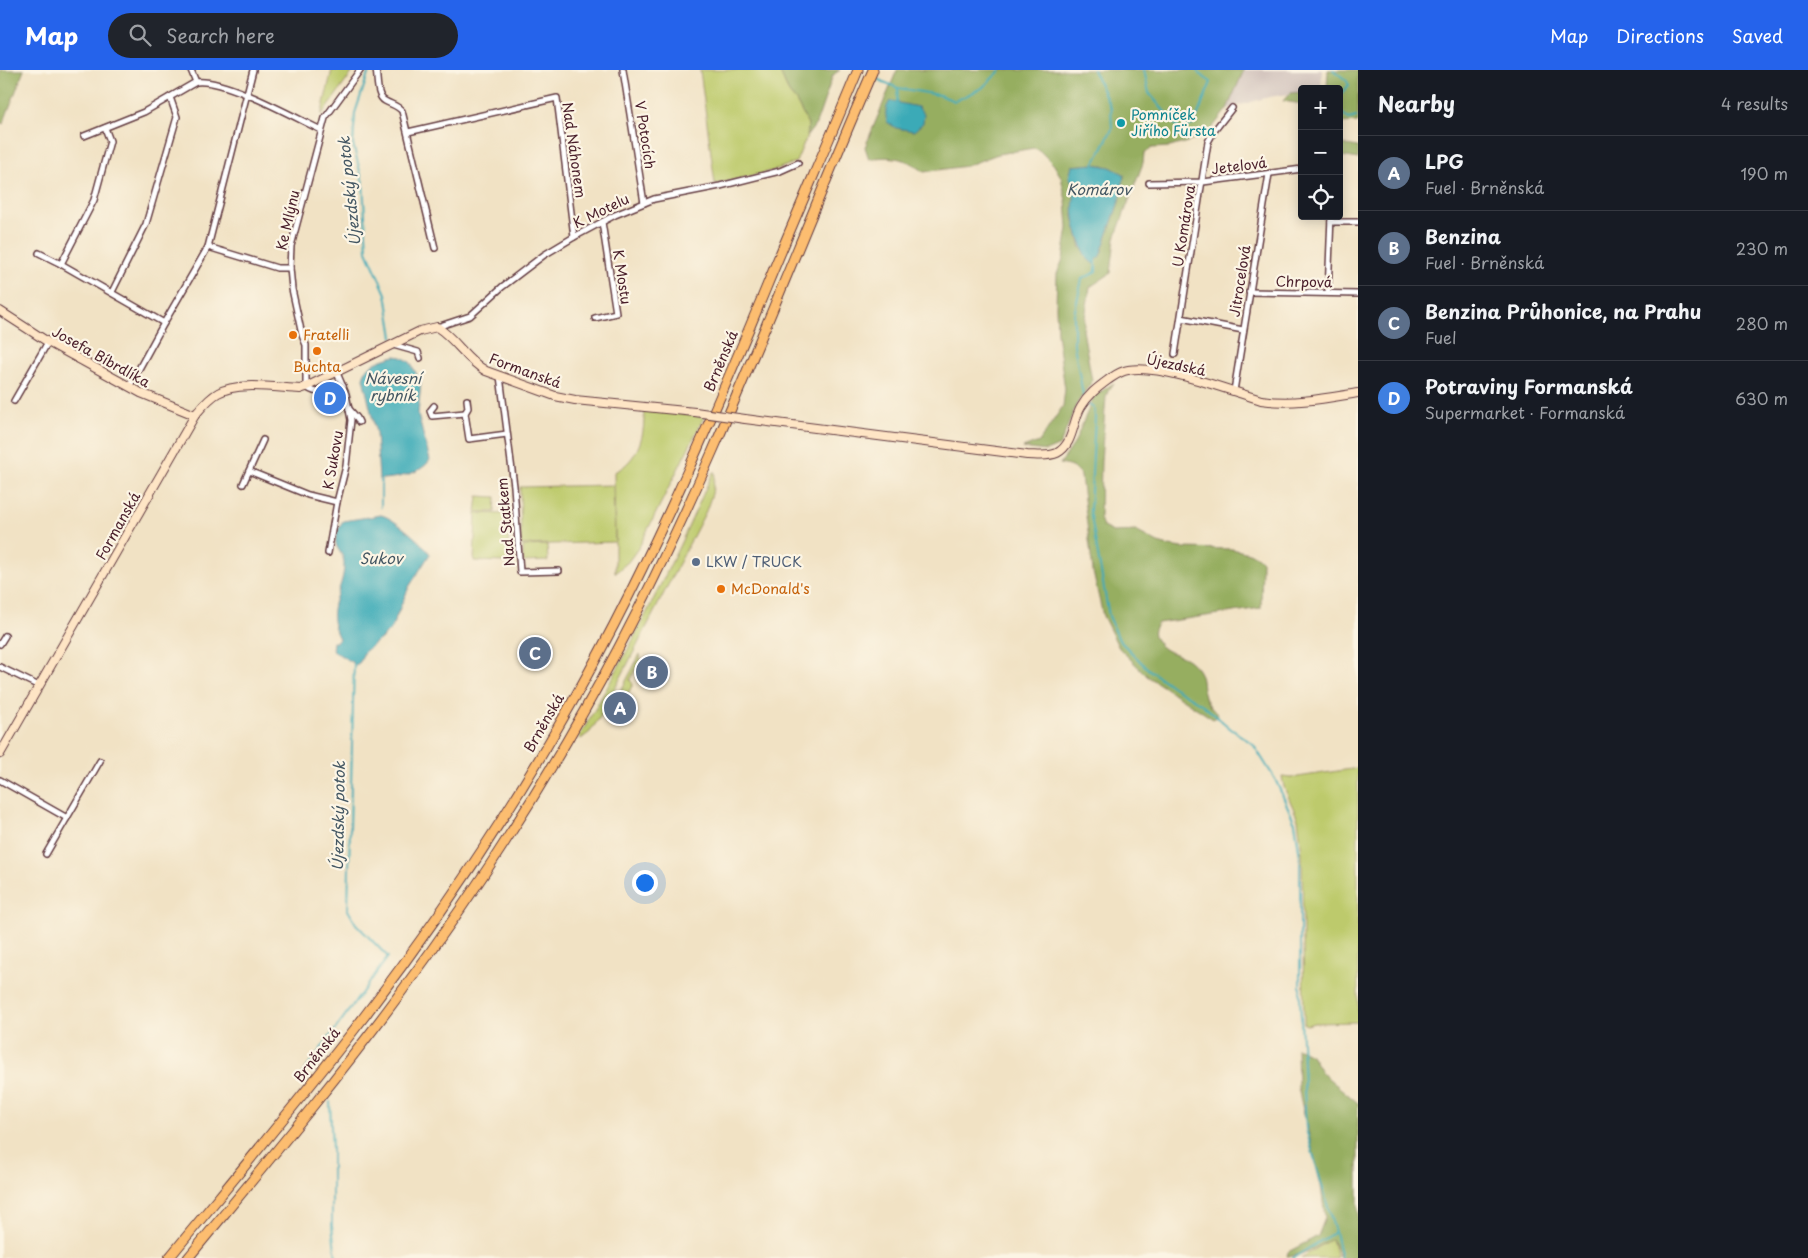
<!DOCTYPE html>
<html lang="en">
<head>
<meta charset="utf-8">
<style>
  :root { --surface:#171b24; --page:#20242c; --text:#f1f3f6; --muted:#9ea1a6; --line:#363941; --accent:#2563eb }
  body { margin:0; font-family:"Playpen Sans",sans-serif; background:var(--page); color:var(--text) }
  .controls { position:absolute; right:15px; top:15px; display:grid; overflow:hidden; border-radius:5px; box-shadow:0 2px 12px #0003 }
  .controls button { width:45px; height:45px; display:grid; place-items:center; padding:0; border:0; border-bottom:1px solid var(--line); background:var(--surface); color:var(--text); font:25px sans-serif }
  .you { position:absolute; left:644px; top:812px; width:18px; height:18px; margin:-12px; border:4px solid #fff; border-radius:50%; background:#1a73e8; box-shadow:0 0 0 8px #1a73e833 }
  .badge { display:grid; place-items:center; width:32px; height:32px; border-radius:50%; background:var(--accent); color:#fff; font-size:16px; font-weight:700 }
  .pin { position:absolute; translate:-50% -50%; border:2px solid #fff; box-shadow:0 1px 5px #0006 }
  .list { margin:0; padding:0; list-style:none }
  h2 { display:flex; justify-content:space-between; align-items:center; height:65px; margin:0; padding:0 20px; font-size:21px }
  h2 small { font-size:16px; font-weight:400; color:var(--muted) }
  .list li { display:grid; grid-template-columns:32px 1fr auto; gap:15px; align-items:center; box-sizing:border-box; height:75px; padding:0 20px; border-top:1px solid var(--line) }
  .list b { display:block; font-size:19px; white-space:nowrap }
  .list p { margin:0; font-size:16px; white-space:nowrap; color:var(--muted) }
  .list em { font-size:16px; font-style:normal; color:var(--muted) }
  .icon { flex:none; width:28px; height:28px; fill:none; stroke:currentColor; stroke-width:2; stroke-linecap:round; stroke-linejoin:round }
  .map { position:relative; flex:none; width:1358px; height:1188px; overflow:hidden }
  header { display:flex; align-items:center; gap:30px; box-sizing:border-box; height:70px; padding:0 25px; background:var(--accent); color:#fff }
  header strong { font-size:24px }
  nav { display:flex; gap:28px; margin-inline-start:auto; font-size:18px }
  .search { width:350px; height:45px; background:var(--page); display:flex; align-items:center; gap:12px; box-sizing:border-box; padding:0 18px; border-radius:28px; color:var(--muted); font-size:19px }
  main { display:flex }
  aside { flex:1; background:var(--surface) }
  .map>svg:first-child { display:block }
  .industrial { fill:#cfc0ba }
  .green { fill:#bdca6c; stroke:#84744c }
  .forest { fill:#96ae60; stroke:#706646; fill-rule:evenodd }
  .water { fill:#3aaab7; stroke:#426471 }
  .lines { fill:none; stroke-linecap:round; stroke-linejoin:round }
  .stream { stroke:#3aaab7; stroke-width:2 }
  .street-casing { stroke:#633c42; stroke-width:8 }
  .secondary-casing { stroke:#633c42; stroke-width:10 }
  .highway-casing { stroke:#633c42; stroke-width:11 }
  .street { stroke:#fff; stroke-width:5 }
  .secondary { stroke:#fee5c5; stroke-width:8 }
  .highway { stroke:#fcbd6f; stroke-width:9 }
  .secondary-bridge-casing { stroke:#633c42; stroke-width:10; stroke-linecap:butt }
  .secondary-bridge { stroke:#fee5c5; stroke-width:8 }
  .culture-dot { fill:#0f9aa8; stroke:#fcf5e5; stroke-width:2 }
  .food-dot { fill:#e8710a; stroke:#fcf5e5; stroke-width:2 }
  .service-dot { fill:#5c6f8a; stroke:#fcf5e5; stroke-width:2 }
  .labels { text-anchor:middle; stroke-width:4.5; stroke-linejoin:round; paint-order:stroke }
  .culture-label { font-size:14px; fill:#0d838f; stroke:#fcf5e5; text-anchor:start }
  .street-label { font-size:14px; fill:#4a1f2b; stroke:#fcf5e5 }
  .food-label { font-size:14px; fill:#c56008; stroke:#fcf5e5; text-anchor:start }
  .service-label { font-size:14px; fill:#4e5e75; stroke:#fcf5e5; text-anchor:start }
  .water-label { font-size:15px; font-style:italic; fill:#445763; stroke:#fcf5e5 }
</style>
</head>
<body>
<header>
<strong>Map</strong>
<div class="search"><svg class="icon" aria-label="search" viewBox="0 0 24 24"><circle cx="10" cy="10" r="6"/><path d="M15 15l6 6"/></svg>Search here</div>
<nav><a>Map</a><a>Directions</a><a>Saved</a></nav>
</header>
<main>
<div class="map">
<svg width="1358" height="1188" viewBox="0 0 1358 1188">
  <rect width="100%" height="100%" fill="#fcf5e5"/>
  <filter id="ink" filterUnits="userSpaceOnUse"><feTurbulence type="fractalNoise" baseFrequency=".02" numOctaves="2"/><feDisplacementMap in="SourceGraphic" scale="10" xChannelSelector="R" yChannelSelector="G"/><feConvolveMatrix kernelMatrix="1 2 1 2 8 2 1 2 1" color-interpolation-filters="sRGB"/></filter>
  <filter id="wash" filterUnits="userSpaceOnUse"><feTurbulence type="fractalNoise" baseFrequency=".0096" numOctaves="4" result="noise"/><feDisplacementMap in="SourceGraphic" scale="20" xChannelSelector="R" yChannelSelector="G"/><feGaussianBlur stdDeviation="1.12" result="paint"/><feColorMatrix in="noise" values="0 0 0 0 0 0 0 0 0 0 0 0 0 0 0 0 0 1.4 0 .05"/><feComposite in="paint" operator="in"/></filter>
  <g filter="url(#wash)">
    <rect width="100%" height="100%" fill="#f1e2c4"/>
    <!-- industrial -->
    <polygon class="industrial" points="1244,0 1322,0 1321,19 1302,19 1302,22 1269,27 1227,39"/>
    <!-- green -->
    <g class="green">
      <polygon points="332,0 354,0 321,46"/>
      <polygon points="700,0 779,0 789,23 796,31 808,54 807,66 796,92 772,101 715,114"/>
      <path d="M 643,338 L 704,347 L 639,477 L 628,492 L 615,503 L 615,472 L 521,475 L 520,417 L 613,415 L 615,471 L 614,402 C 638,392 647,362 643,338 Z"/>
      <path d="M 713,402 L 715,403 L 712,424 L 706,441 L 602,644 L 590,662 L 581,669 L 579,667 C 629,582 673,493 713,402 Z"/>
      <polygon points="478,426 496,427 495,442 476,442"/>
      <polygon points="476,443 509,444 508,492 474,491"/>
      <polygon points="547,475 548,491 523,492 523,476"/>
      <polygon points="640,584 642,597 637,596 630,610 633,614 622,635 618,633 616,639 619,641 616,643 611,643 611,640"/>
      <polygon points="1358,698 1358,952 1314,953 1307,955 1304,954 1302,783 1298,749 1284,717 1282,707 1291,708"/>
      <polygon points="1332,1169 1337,1188 1301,1188"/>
    </g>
    <!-- forest -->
    <g class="forest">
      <polygon points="0,0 24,0 3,54 0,52"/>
      <polygon points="779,0 840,0 833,5 816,54 807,66 808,54 796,31 789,23"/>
      <path d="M 897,0 L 1244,0 L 1227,39 L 1205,67 L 1170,77 L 1152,78 L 1144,83 L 1143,93 L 1115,168 L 1111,203 L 1090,217 L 1083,260 L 1092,311 L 1076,335 L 1060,375 L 1046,381 L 1023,378 L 1039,372 L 1063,336 L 1065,319 L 1057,263 L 1056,237 L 1057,204 L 1063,189 L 1068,158 L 1066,131 L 1061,107 L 1054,95 L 1039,80 L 1034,78 L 998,84 L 966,96 L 924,102 C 908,88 891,85 869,89 L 865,77 ZM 1094,94 L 1110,97 L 1124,105 L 1122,123 L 1100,186 L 1081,178 L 1073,146 L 1076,118 L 1072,96 Z"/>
      <polygon points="1328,0 1358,0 1358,52 1339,53 1339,19 1327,19"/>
      <polygon points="1302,22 1302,34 1283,31 1290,23"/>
      <polygon points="1341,74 1358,77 1358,89 1341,86"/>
      <path d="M 1114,313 L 1108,321 L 1106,327 L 1101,391 L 1100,448 L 1103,457 L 1113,462 L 1136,461 L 1158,473 L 1169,476 L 1182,478 L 1232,479 L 1249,483 L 1258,487 L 1262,491 L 1261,538 L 1158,553 C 1153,559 1152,563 1156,570 C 1166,586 1180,582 1191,592 C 1206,605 1200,613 1205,627 C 1208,635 1213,640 1219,646 L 1213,649 L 1147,606 L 1119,578 L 1103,546 L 1093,502 L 1081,406 C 1076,397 1069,396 1060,394 L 1074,374 L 1094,326 Z"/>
      <path d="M 1297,978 L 1311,985 L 1322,1003 L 1358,1033 L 1358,1188 L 1340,1188 L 1332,1169 C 1321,1175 1298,1188 1287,1186 L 1288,1182 L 1318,1166 L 1325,1148 L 1321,1116 L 1298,1018 Z"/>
    </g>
    <!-- water -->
    <g class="water">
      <path d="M 890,31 L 918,37 L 924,44 L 923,53 L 914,61 L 896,58 L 887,52 C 885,44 885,38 890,31 Z"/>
      <path d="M 1094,94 L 1110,97 L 1124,104 L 1122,123 L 1100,186 L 1094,194 C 1082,187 1084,179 1079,168 C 1073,151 1071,136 1076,118 L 1069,107 L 1072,96 Z"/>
      <path d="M 395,286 L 402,287 L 410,292 L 421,312 L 418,345 L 430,390 C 421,404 395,409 379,409 L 376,363 L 363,308 C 366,293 382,290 395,286 Z"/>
      <path d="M 381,445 C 393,447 424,474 430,484 L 409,517 L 391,559 L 382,568 L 364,582 L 360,592 L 356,595 L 332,580 L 333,572 L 336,572 L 339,569 C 322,535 344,524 344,494 C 344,486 340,483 337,477 C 333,469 338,458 343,451 Z"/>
    </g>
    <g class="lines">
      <!-- stream -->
      <g class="stream">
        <polyline points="1093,0 1111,38 1112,59 1094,94"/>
        <polyline points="1144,0 1149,23 1180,60 1194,54 1211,12 1199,4 1198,0"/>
        <polyline points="1333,0 1346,10 1349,15 1339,26"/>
        <polyline points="369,1 355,43 353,74 363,113 367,181 386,224 393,267"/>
        <polyline points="872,7 898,18 939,25 955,31 982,18 1001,0"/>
        <polyline points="897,32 898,18"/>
        <polyline points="1339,41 1349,49 1356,47"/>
        <polyline points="1084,330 1074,275 1074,245 1082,209 1096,202 1096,191"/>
        <polyline points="1087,333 1094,337 1095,347 1090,441 1109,546 1119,570 1148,599 1173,617 1203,635 1231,659 1253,674 1275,709 1295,753 1300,787 1300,928 1306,1059 1335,1162 1341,1188"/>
        <polyline points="381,437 381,407"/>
        <polyline points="302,1008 301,1006 388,887 356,854 348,840 354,592"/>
        <polyline points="330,1032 332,1080 332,1156 336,1188"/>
        <polyline points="1293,1188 1335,1162"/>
      </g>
    </g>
  </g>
  <g filter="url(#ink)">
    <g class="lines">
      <!-- street casing -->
      <g class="street-casing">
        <g id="street">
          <path d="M 191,0 L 196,12 C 224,8 292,46 321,60"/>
          <path d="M 376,0 C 378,9 376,26 385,31 C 392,35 397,35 402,41 L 435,178"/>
          <polyline points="623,0 644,133"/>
          <polyline points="408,62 557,28 574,167"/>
          <polyline points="84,66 144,42 196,12"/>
          <polyline points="1149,113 1203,112 1302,99"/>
          <polyline points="1331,152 1358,152"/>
          <polyline points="208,177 277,198 290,198"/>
          <polyline points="39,183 61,194 164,253"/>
          <polyline points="61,194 94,130 110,71 105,58"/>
          <polyline points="112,222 146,154 177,47 170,27"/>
          <polyline points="1249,222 1358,224"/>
          <polyline points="1328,223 1331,146"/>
          <polyline points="595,248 616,243 602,152"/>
          <polyline points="1181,248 1243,260"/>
          <polyline points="437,257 470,246 502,217 544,185 574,167 615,145 654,129 720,116 780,101 798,93"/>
          <polyline points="393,275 418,282 420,288"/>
          <polyline points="1175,284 1208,72 1214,61 1232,38"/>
          <polyline points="500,306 514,416 520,502 559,501"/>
          <path d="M 343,316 C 330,323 319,326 306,317 L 306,275 L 302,265 L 292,219 L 290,198 L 291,176 L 325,48 L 360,0"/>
          <polyline points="129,317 164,253 208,177 253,0"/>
          <polyline points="1234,321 1269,104"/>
          <polyline points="467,330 468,338 465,343 469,369 507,364"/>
          <polyline points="14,331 48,272"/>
          <polyline points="434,336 430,341 432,346 465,343"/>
          <polyline points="349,339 357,348 359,352"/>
          <polyline points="249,401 308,425 337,432"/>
          <polyline points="243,414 263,370"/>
          <polyline points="328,483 337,432 346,396 351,350 346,324 337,303"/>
          <polyline points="0,574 5,566"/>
          <polyline points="0,597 39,616"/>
          <polyline points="0,710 67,748"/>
          <polyline points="46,784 100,691"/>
        </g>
      </g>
      <!-- secondary casing -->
      <g class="secondary-casing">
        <g id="secondary">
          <polyline points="0,241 48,272 141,323 195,345"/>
          <path d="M 745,349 L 1027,385 C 1036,385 1049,387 1057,383 C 1074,374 1072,352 1081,337 C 1088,325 1097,318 1108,310 C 1114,306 1120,301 1128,300 C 1161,294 1228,320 1261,330 C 1293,335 1327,328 1358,323"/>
          <path d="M 0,684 L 195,345 C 202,337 209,328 218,323 C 238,311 277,318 300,319 L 306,317 L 420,261 L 437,257 C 456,269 466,290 486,301 L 555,326 L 575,330 L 695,342"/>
        </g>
      </g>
      <!-- highway casing -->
      <g class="highway-casing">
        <g id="highway">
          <path d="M 169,1188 C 232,1111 296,1035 357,956 C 430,861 498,761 558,657 C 640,516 704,368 766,218 C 796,145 828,73 858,0"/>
          <path d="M 188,1188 C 258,1103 330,1018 396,929 C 479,818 554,700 619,577 C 717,391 789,193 873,0"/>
        </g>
      </g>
      <!-- street -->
      <use href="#street" class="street"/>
      <!-- secondary -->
      <use href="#secondary" class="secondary"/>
      <!-- highway -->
      <use href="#highway" class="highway"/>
      <!-- secondary-bridge casing -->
      <g class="secondary-bridge-casing">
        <polyline id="secondary-bridge" points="695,342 745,349"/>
      </g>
      <!-- secondary-bridge -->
      <use href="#secondary-bridge" class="secondary-bridge"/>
    </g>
  </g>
  <!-- markers -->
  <circle class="culture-dot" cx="1121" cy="53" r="5"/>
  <g class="food-dot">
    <circle cx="293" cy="265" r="5"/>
    <circle cx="317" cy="281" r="5"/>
    <circle cx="721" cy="519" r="5"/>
  </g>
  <circle class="service-dot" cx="696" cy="492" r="5"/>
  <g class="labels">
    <!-- culture labels -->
    <g class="culture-label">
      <text x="1131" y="50">Pomníček<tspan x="1131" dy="16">Jiřího Fürsta</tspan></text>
    </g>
    <!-- street labels -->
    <g class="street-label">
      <text transform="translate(645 65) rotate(81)" y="5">V Potocích</text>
      <text transform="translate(574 80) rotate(82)" y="5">Nad Náhonem</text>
      <text transform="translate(1239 96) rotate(-7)" y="5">Jetelová</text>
      <text transform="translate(601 141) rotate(-26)" y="5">K Motelu</text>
      <text transform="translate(288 150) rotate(-77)" y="5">Ke Mlýnu</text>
      <text transform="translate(1184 156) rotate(-81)" y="5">U Komárova</text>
      <text transform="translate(622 207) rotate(81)" y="5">K Mostu</text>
      <text transform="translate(1240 211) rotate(-81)" y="5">Jitrocelová</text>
      <text transform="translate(1304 212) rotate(1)" y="5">Chrpová</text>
      <text transform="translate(101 287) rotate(29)" y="5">Josefa Bíbrdlíka</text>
      <text transform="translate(721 291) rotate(-67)" y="5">Brněnská</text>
      <text transform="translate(1176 295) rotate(12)" y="5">Újezdská</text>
      <text transform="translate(525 301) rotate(20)" y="5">Formanská</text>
      <text transform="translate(333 390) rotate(-80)" y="5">K Sukovu</text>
      <text transform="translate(506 452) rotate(-95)" y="5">Nad Statkem</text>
      <text transform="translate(118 456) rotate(-61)" y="5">Formanská</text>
      <text transform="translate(544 653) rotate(-60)" y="5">Brněnská</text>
      <text transform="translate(317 985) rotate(-52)" y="5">Brněnská</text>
    </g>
    <!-- food labels -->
    <g class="food-label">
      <text x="303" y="270">Fratelli</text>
      <text x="317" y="302" text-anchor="middle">Buchta</text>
      <text x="731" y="524">McDonald's</text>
    </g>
    <!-- service labels -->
    <g class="service-label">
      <text x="706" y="497">LKW / TRUCK</text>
    </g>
    <!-- water labels -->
    <g class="water-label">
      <text x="1099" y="125">Komárov</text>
      <text transform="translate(350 121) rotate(-96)" y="5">Újezdský potok</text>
      <text x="393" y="314">Návesní<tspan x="393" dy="17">rybník</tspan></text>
      <text x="381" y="494">Sukov</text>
      <text transform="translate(339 746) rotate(-89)" y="5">Újezdský potok</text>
    </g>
  </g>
</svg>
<div class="controls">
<button>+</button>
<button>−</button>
<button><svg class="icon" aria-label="locate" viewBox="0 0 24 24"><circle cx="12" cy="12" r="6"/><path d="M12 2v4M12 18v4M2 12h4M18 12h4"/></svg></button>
</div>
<div class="you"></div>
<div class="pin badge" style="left:620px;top:638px;background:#5c6f8a">A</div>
<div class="pin badge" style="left:652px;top:602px;background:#5c6f8a">B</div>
<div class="pin badge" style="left:535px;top:583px;background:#5c6f8a">C</div>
<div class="pin badge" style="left:330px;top:328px;background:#3f7fe0">D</div>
</div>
<aside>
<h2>Nearby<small>4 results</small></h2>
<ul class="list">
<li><span class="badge" style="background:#5c6f8a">A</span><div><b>LPG</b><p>Fuel · Brněnská</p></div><em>190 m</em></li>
<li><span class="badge" style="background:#5c6f8a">B</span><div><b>Benzina</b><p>Fuel · Brněnská</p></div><em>230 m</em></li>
<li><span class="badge" style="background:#5c6f8a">C</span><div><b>Benzina Průhonice, na Prahu</b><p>Fuel</p></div><em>280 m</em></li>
<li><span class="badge" style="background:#3f7fe0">D</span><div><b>Potraviny Formanská</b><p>Supermarket · Formanská</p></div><em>630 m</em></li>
</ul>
</aside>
</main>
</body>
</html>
